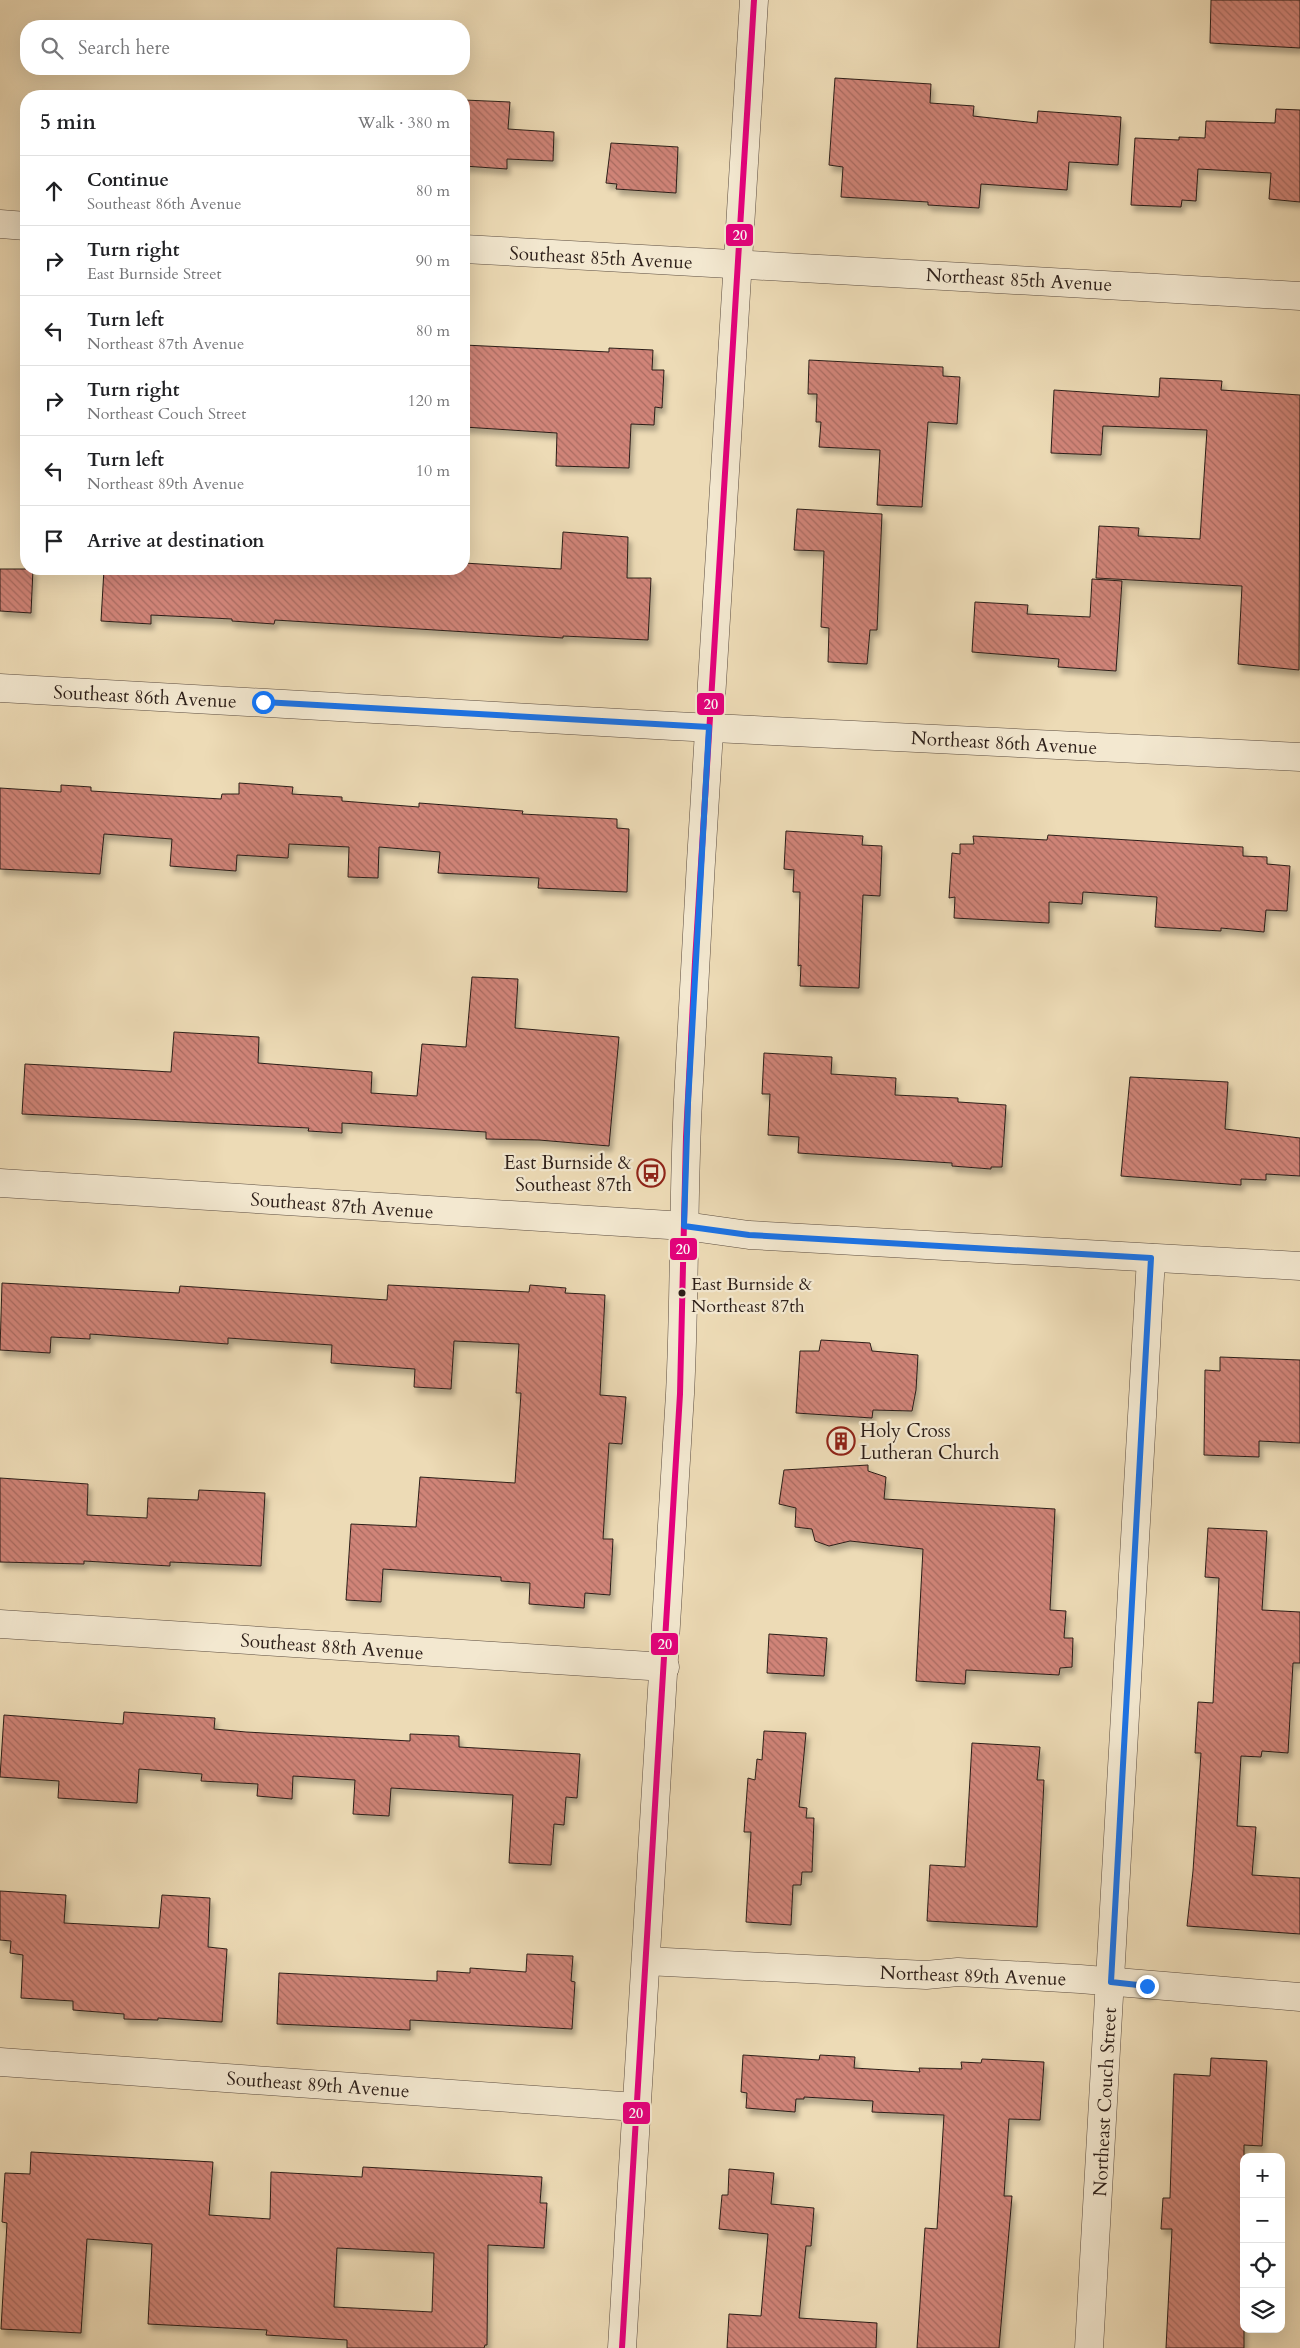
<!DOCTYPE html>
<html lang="en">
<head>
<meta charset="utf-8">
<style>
  :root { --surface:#fff; --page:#f6f6f6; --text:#202124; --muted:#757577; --line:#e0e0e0 }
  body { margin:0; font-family:Cardo,serif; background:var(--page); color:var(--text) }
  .controls { position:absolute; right:15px; bottom:15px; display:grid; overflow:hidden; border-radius:10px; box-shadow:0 5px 20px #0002 }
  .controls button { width:45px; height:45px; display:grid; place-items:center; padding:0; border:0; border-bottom:1px solid var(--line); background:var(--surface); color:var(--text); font:25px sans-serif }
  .stop { position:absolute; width:15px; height:15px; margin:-11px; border:4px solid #1a73e8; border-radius:50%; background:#fff }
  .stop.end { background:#1a73e8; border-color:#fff; box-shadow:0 1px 5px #0008 }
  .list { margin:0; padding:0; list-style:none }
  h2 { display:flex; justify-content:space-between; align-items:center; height:65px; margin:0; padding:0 20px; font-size:21px }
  h2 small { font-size:16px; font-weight:400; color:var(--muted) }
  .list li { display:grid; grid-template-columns:32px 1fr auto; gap:15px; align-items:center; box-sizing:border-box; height:70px; padding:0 20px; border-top:1px solid var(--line) }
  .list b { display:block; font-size:19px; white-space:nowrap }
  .list p { margin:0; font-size:16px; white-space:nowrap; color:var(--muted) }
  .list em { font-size:16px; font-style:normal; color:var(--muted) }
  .icon { flex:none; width:28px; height:28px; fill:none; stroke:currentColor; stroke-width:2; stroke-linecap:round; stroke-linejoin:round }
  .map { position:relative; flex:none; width:1300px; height:2348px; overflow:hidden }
  .search { position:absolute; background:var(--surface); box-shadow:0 5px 20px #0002; left:20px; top:20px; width:450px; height:55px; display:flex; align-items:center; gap:12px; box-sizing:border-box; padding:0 18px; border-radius:20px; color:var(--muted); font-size:19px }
  .panel { position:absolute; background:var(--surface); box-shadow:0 5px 20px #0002; left:20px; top:90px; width:450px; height:485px; border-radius:20px }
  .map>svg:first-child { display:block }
  .building { fill:url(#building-back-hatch); stroke:#2c1e18; fill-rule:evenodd; filter:url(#shadow) }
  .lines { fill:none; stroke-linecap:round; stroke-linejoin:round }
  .minor-casing { stroke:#5c4d40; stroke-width:29 }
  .tertiary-casing { stroke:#5c4d40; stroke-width:29 }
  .minor { stroke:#f3e8d0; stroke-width:28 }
  .tertiary { stroke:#f3e8d0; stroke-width:28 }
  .bus-1-casing { stroke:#f3e8d0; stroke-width:10 }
  .bus-1 { stroke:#e5007d; stroke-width:6 }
  .route { stroke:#1a73e8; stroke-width:6 }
  .bus-dot { fill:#2c1e18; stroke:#f3e8d0; stroke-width:2 }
  .labels { text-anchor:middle; stroke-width:4.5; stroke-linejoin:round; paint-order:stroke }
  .bus-label { font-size:18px; fill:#2c1e18; stroke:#f3e8d0; text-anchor:start }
  .street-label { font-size:19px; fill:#2c1e18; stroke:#f3e8d0 }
  .poi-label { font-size:19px; fill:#2c1e18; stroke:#f3e8d0; text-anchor:end }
  .line-badge { stroke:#f3e8d0; stroke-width:2 }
  .badge-label { font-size:14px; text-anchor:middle; font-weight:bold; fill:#fff }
</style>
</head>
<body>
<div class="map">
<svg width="1300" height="2348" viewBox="0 0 1300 2348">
  <defs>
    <pattern id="building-back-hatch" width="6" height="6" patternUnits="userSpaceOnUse" patternTransform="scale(1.25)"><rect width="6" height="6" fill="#d08478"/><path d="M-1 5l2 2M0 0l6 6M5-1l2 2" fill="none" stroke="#a96b61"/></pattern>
    <filter id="shadow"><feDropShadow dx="3" dy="5.5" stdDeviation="2.5" flood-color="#0004"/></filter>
  </defs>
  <rect width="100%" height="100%" fill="#eddbb6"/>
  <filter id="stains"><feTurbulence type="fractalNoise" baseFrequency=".004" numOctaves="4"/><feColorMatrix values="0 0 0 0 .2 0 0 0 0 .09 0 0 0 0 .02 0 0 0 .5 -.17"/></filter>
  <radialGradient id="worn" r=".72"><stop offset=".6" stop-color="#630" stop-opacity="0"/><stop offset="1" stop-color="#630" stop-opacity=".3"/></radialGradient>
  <!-- building -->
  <g class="building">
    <polygon points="1211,0 1300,0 1300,48 1210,43"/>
    <polygon points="835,78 931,84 930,103 974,106 973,116 1037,123 1038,111 1121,117 1118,165 1069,162 1067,190 981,184 979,208 928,205 928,202 841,197 843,167 829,165"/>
    <polygon points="464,100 510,102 508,129 554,132 553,161 507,159 507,169 464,166"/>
    <polygon points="1276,109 1300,110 1300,202 1269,199 1271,173 1198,169 1196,201 1182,200 1181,207 1131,205 1135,138 1179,140 1179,137 1205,138 1206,121 1275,123"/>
    <polygon points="611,143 678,147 676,193 616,189 617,184 606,183"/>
    <polygon points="464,345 609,352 609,348 653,350 652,370 664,370 662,408 655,407 654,425 631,424 629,468 556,466 557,433 464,427"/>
    <polygon points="809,360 943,367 943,376 960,377 957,424 928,422 922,507 877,505 880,450 819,447 821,422 816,422 817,394 808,394"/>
    <polygon points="1160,378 1222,381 1221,390 1300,395 1299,670 1238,664 1242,586 1096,578 1099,526 1139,528 1138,536 1200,539 1207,430 1103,426 1101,455 1051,453 1054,390 1159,397"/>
    <polygon points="797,509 882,514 877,630 870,630 867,664 828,662 829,628 821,627 824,551 794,550"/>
    <polygon points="563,532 628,537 627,578 651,578 648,640 563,636 563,638 275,620 274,624 232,621 232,619 151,615 151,624 101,621 104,569 198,569 276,573 277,569 464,569 464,563 561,569"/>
    <polygon points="0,569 33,569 31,613 0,611"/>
    <polygon points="1092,579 1122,581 1116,671 1058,667 1059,659 972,652 975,602 1028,605 1027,614 1090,617"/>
    <polygon points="239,783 293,787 292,794 342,797 342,801 419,807 419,803 523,811 522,814 617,819 617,828 629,829 627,892 538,888 539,878 438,873 440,852 379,847 378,878 348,877 349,847 289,844 288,858 237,855 236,871 170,866 172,839 104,834 100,874 0,869 0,788 61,792 61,785 91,787 91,791 221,799 222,794 239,794"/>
    <polygon points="786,831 863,836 862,845 882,846 880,896 863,895 859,988 800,986 801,965 798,966 800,892 793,892 794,870 784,869"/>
    <polygon points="1048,835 1243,847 1243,856 1267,857 1267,864 1290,866 1287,911 1266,910 1264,932 1221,928 1221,931 1155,927 1157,897 1083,892 1082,904 1049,902 1049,923 954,918 955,897 949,898 952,853 960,854 960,844 974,844 973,836 1047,840"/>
    <polygon points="472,977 518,979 515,1028 619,1037 609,1146 539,1140 486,1139 486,1132 342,1123 342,1133 308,1131 309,1128 22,1114 25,1064 171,1072 174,1032 259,1037 258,1063 372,1072 371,1093 417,1096 422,1044 466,1047"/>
    <polygon points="764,1053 832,1057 831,1074 896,1078 895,1095 958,1098 958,1102 1006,1105 1002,1167 991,1167 991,1169 952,1166 952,1163 798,1153 799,1137 768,1135 770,1094 762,1094"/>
    <polygon points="1130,1077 1228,1082 1225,1129 1300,1138 1300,1176 1266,1174 1266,1180 1241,1179 1241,1185 1121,1176"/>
    <polygon points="2,1283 179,1293 180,1286 387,1300 388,1285 529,1292 530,1285 566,1288 565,1293 605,1295 600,1395 626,1397 622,1444 609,1443 603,1539 613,1539 610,1595 585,1593 584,1608 529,1604 530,1583 501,1581 501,1577 383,1569 381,1602 346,1600 351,1524 416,1527 420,1477 515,1483 521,1393 516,1393 519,1344 454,1341 451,1389 414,1387 415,1369 331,1363 332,1345 228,1338 228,1344 90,1334 90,1339 51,1337 50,1353 0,1350"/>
    <polygon points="821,1340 870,1343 872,1351 918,1355 916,1390 912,1411 873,1410 872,1418 796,1413 800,1351 819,1351"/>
    <polygon points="1220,1357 1300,1360 1300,1443 1259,1441 1259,1457 1204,1455 1205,1370 1220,1371"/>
    <polygon points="868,1465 868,1471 886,1477 884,1499 1055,1509 1050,1610 1066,1611 1064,1638 1073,1638 1072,1667 1060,1668 1059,1675 966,1670 965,1684 916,1681 923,1549 850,1541 829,1546 815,1541 812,1529 795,1527 796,1508 779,1504 784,1470"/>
    <polygon points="0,1478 88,1484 87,1515 147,1518 148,1498 198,1500 199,1490 265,1493 261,1566 170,1562 170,1566 84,1561 84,1564 0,1562"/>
    <polygon points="1208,1528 1267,1531 1262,1610 1300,1612 1300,1663 1293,1663 1288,1753 1262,1751 1261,1757 1241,1756 1237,1826 1256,1827 1252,1875 1300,1878 1300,1934 1187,1926 1193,1871 1201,1753 1195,1753 1198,1702 1213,1703 1219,1578 1205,1577"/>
    <polygon points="769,1634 827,1638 824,1676 767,1673"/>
    <polygon points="124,1712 215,1718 214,1729 246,1732 410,1741 410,1734 459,1736 459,1747 580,1754 577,1798 566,1797 564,1825 554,1824 551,1865 509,1863 513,1795 391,1788 389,1816 353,1814 355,1780 293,1776 292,1799 257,1796 258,1784 201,1781 202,1774 139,1769 137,1803 58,1798 59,1781 0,1777 4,1715 123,1724"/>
    <polygon points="764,1731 806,1733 799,1807 807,1808 806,1818 814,1818 812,1872 802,1872 801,1885 793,1885 791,1925 746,1922 751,1832 744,1832 748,1778 755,1780 757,1759 762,1760"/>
    <polygon points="972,1743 1040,1747 1037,1780 1044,1780 1037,1927 927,1921 930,1865 965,1867"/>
    <polygon points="0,1891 66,1895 64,1923 159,1928 162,1895 210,1898 208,1947 227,1949 222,2022 158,2018 158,2020 124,2019 124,2014 73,2010 73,2001 21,1998 23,1955 10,1953 11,1941 0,1940"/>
    <polygon points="527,1954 573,1956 571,1981 575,1982 572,2029 410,2020 410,2030 277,2024 279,1973 437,1981 437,1971 470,1973 470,1968 526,1972"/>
    <polygon points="743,2055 819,2060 820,2055 855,2057 854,2068 920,2072 919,2068 962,2069 961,2062 981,2063 982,2059 1044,2062 1040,2120 1009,2119 1004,2196 1012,2196 999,2348 917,2348 925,2228 937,2229 944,2115 872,2112 873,2101 804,2097 804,2099 796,2099 795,2112 746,2108 747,2093 741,2092"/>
    <polygon points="1211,2058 1267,2061 1262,2146 1244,2145 1244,2348 1166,2348 1172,2229 1161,2229 1163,2198 1170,2198 1174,2074 1210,2076"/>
    <path d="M 31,2152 L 213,2162 L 209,2215 L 270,2219 L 271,2172 L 362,2177 L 363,2167 L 542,2177 L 540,2203 L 547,2203 L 544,2248 L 488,2245 L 487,2345 L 485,2345 L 484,2348 L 347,2348 L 347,2340 L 266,2335 L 267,2330 L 148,2324 L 152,2244 L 87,2239 L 81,2333 L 1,2329 L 7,2223 L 2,2222 L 5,2173 L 30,2174 ZM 337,2248 L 434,2253 L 432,2312 L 334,2307 Z"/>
    <polygon points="729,2169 774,2173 771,2204 814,2208 811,2246 806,2246 799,2318 877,2323 876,2348 727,2348 729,2314 761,2316 768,2234 719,2229 722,2195 728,2195"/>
  </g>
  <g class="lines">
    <!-- minor casing -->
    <g class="minor-casing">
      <g id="minor">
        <polyline points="0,224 26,226"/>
        <polyline points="464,249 1300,296"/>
        <polyline points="0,688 673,726 1300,757"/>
        <polyline points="0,1183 685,1226 749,1235 1300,1266"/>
        <polyline points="0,1624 665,1667"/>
        <polyline points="646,1961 926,1975 958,1972 1080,1979 1300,1997"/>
        <polyline points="0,2062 636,2107"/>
        <polyline points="1089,2348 1151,1258"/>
      </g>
    </g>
    <!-- tertiary casing -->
    <g class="tertiary-casing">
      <path id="tertiary" d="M 622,2348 L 680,1394 C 685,1296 683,1198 688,1100 C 707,733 731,366 754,0"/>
    </g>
    <!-- minor -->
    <use href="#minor" class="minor"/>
    <!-- tertiary -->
    <use href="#tertiary" class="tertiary"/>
    <!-- bus-1 casing -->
    <g class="bus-1-casing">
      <polyline id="bus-1" points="622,2348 680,1394 686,1137 695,962 754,0"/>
    </g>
    <!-- bus-1 -->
    <use href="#bus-1" class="bus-1"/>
  </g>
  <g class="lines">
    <!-- route -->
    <polyline class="route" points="263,702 709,727 688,1103 684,1226 749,1235 1151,1258 1111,1982 1147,1986"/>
  </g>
  <!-- icons -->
  <defs>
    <g id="bus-ring" transform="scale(1.4375)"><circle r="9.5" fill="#f3e8d0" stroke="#8f2418" stroke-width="1.5"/><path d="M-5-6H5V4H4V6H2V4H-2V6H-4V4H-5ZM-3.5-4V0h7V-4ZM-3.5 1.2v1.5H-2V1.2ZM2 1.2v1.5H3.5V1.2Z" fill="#8f2418"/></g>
    <g id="building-ring" transform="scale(1.4375)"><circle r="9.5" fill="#f3e8d0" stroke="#8f2418" stroke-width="1.5"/><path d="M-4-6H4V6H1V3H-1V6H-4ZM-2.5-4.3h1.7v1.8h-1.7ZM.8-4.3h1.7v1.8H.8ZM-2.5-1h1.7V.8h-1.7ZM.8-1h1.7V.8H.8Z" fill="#8f2418"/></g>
  </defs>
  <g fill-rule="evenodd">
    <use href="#bus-ring" x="651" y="1173"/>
    <use href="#building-ring" x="841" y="1441"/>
  </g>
  <!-- markers -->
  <circle class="bus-dot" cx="682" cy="1293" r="4.5"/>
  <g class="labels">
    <!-- bus labels -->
    <g class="bus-label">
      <text x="691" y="1290">East Burnside &amp;<tspan x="691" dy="22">Northeast 87th</tspan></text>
    </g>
    <!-- street labels -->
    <g class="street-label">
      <text transform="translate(601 257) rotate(3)" y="7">Southeast 85th Avenue</text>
      <text transform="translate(1019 279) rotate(3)" y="7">Northeast 85th Avenue</text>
      <text transform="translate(145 696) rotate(3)" y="7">Southeast 86th Avenue</text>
      <text transform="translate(1004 742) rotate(3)" y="7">Northeast 86th Avenue</text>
      <text transform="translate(342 1205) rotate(4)" y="7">Southeast 87th Avenue</text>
      <text transform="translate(332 1646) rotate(4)" y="7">Southeast 88th Avenue</text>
      <text transform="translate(973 1975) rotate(2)" y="7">Northeast 89th Avenue</text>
      <text transform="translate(318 2084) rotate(4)" y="7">Southeast 89th Avenue</text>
      <text transform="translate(1104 2102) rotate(-87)" y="7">Northeast Couch Street</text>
    </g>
    <!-- poi labels -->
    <g class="poi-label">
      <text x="632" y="1169">East Burnside &amp;<tspan x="632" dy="22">Southeast 87th</tspan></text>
      <text x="860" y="1437" text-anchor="start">Holy Cross<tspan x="860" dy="22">Lutheran Church</tspan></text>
    </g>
  </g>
  <g class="line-badge">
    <rect x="725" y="223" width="29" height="24" rx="5" fill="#e5007d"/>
    <rect x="696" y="692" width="29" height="24" rx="5" fill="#e5007d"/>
    <rect x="669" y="1237" width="29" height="24" rx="5" fill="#e5007d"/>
    <rect x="650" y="1632" width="29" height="24" rx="5" fill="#e5007d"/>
    <rect x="622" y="2101" width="29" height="24" rx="5" fill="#e5007d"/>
  </g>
  <g class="badge-label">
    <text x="740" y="240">20</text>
    <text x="711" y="709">20</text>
    <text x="683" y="1254">20</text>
    <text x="665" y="1649">20</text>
    <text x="636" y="2118">20</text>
  </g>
  <rect width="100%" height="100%" filter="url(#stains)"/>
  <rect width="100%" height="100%" fill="url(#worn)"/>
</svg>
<div class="controls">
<button>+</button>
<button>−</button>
<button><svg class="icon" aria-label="locate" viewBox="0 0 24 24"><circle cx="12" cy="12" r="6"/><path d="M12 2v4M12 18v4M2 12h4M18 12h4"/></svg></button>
<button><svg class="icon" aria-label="layers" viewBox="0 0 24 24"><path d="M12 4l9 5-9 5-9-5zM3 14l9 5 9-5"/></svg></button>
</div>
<div class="stop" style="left:263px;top:702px"></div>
<div class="stop end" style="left:1147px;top:1986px"></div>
<div class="search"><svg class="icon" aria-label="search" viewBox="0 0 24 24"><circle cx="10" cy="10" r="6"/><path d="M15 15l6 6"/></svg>Search here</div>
<section class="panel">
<h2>5 min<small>Walk · 380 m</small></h2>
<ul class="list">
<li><svg class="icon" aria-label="ahead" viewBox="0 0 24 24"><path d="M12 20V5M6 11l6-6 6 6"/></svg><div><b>Continue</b><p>Southeast 86th Avenue</p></div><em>80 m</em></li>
<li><svg class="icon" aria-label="right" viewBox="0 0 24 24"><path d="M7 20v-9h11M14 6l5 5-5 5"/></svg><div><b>Turn right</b><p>East Burnside Street</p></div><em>90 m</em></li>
<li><svg class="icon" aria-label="left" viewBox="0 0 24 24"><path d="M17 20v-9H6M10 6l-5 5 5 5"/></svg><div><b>Turn left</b><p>Northeast 87th Avenue</p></div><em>80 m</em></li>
<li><svg class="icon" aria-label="right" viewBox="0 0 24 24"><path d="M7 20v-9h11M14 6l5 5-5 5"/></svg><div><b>Turn right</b><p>Northeast Couch Street</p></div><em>120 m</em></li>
<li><svg class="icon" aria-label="left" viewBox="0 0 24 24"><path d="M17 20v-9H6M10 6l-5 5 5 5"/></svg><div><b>Turn left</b><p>Northeast 89th Avenue</p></div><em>10 m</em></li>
<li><svg class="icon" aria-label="arrive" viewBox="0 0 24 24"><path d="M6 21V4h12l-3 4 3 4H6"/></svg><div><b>Arrive at destination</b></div></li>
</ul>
</section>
</div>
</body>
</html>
